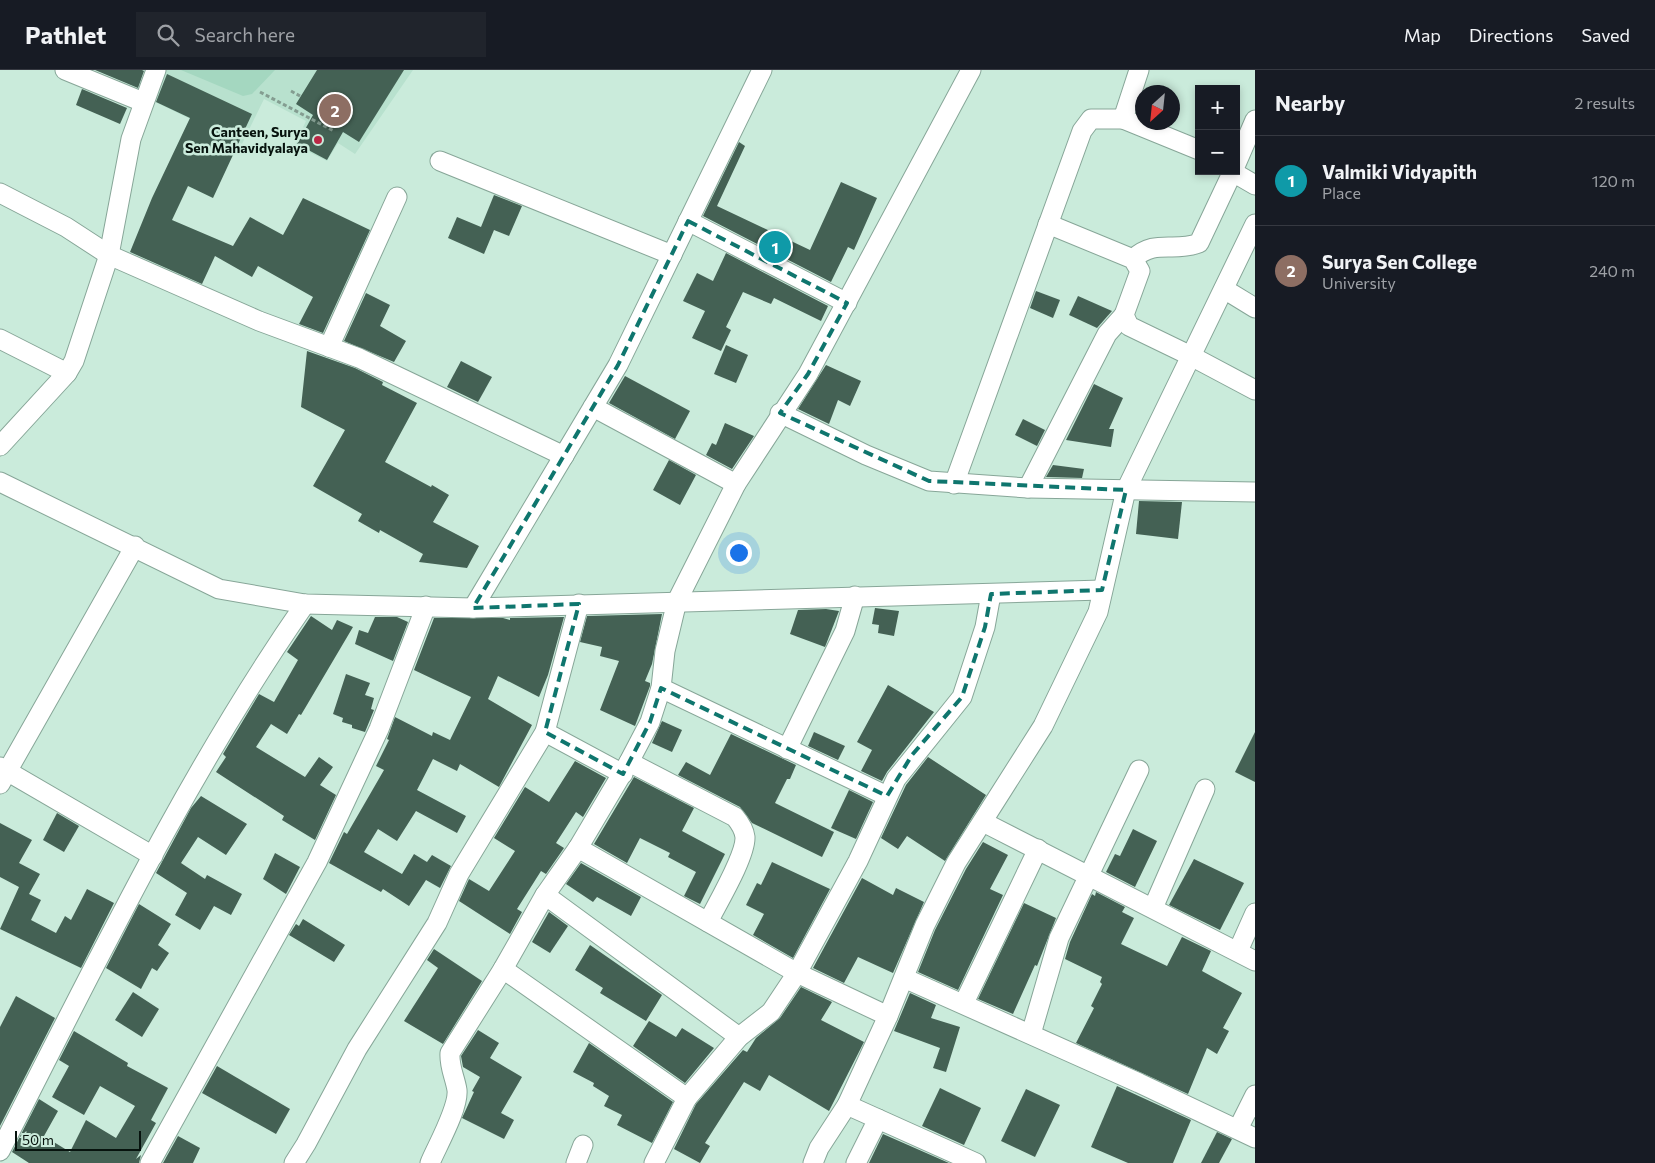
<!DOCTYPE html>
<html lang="en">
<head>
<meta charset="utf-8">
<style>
  :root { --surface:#171b24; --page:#20242c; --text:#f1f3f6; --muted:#9ea1a6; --line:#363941; --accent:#d897a6 }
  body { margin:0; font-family:Commissioner,sans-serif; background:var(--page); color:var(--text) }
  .controls { position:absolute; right:15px; top:15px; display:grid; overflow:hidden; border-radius:0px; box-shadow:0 2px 8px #0003 }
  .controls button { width:45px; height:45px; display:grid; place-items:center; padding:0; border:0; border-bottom:1px solid var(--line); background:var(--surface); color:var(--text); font:25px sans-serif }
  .compass { position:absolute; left:1135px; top:15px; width:45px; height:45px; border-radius:50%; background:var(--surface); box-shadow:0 2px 8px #0003; rotate:207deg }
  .scale { position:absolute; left:15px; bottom:12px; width:126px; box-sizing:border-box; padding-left:5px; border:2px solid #07130e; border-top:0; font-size:14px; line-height:18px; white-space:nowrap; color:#07130e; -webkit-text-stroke:4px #caebdb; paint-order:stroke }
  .you { position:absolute; left:738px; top:482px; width:18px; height:18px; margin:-12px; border:4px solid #fff; border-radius:50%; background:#1a73e8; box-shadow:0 0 0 8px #1a73e833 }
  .badge { display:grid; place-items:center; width:32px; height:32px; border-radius:50%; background:var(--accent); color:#fff; font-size:16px; font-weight:700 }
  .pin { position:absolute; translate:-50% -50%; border:2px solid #fff; box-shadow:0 1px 5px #0006 }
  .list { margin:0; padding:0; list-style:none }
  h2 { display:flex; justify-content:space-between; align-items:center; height:65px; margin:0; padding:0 20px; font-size:21px }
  h2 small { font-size:16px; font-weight:400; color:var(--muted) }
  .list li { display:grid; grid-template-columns:32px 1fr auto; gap:15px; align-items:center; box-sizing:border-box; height:90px; padding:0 20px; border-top:1px solid var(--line) }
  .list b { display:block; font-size:19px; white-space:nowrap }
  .list p { margin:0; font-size:16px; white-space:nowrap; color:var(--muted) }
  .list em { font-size:16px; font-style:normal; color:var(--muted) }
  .icon { flex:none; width:28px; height:28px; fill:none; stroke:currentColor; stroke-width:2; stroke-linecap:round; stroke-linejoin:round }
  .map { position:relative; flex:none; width:1255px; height:1093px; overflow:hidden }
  header { display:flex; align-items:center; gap:30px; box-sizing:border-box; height:70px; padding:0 25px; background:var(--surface); border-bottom:1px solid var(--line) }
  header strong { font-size:24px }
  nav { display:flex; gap:28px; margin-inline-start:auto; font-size:18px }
  .search { width:350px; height:45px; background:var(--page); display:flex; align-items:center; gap:12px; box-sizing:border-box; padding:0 18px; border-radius:0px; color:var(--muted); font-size:19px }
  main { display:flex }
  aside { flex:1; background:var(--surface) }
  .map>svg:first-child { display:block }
  .built { fill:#b8e1ce }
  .green { fill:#a4d7c0 }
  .building { fill:#446154 }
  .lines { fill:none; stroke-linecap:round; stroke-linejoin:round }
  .minor-casing { stroke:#87a698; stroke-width:21 }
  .path { stroke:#849d91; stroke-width:3; stroke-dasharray:4 2.5; stroke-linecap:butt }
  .minor { stroke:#fff; stroke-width:19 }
  .marked { fill:none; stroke:#0f766e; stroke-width:4; stroke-dasharray:10 6; stroke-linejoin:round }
  .poi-dot { fill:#b92745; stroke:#caebdb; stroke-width:2 }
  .labels { text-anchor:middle; stroke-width:5; stroke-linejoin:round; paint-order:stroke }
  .poi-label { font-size:14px; font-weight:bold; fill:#07130e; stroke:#caebdb; text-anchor:end }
</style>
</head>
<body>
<header>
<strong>Pathlet</strong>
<div class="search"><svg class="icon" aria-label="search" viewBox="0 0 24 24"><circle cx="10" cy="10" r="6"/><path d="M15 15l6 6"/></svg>Search here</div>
<nav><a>Map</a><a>Directions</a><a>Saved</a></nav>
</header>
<main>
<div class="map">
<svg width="1255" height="1093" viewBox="0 0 1255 1093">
  <rect width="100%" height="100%" fill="#caebdb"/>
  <!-- built -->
  <polygon class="built" points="162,0 413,0 355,84 338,73 327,91 295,75 306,51 264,29 242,74 149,29"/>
  <!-- green -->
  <polygon class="green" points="181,0 275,0 252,24 243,26"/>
  <!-- building -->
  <g class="building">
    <polygon points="95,0 142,0 144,1 138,18"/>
    <polygon points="317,0 404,0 359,72 343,62 327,90 297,74 313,45 296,34"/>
    <polygon points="167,4 252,44 213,128 188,116 172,150 233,176 250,147 283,165 303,128 370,160 323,263 299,254 313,227 258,196 252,207 215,186 202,214 130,182 152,128 190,48 156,32"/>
    <polygon points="82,19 127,38 120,54 76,35"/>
    <polygon points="739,72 745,76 717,136 810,180 841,112 877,128 854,180 848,177 831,212 703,146"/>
    <polygon points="494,125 522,136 509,166 494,160 484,184 448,168 457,147 481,157"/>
    <polygon points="726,183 828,236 821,251 774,228 771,234 743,222 726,257 731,260 721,281 692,268 705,241 683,231 697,203 713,211"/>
    <polygon points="1036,221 1060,230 1053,248 1030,238"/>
    <polygon points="366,223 390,235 380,256 406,271 394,292 344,271"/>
    <polygon points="1078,226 1112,241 1097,258 1069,245"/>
    <polygon points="726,275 748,285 736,313 714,304"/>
    <polygon points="307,281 355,298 383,312 382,315 417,333 385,392 431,417 432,415 449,425 433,452 479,476 467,498 419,492 423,484 380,460 379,463 358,451 362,444 313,416 345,360 301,337"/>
    <polygon points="461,291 492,307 478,332 447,317"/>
    <polygon points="826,295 861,311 850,336 838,330 829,354 798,339"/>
    <polygon points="625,306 690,341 675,369 609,333"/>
    <polygon points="1094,314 1123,328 1109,359 1114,359 1111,377 1066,370"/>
    <polygon points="1023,349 1045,360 1037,376 1015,365"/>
    <polygon points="725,353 754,366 732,399 706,385 712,373 716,375"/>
    <polygon points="669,390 696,405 680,435 653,420"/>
    <polygon points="1053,395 1084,399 1082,408 1046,407"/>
    <polygon points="1139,431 1182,432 1178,469 1136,464"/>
    <polygon points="875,538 899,541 894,566 878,563 879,555 872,554"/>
    <polygon points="826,539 839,541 825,577 790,564 798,540"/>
    <polygon points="662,544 652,594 645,611 650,613 650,616 635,656 600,640 619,591 600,586 602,577 580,572 587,546"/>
    <polygon points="311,546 332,560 337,550 353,557 301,645 299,644 287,664 271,654 256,677 305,707 319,687 333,697 320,715 336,725 315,770 282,750 284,746 216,702 226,687 223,684 259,624 274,632 298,590 287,582"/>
    <polygon points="375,547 397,547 408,552 393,591 355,574 359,560 368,563"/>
    <polygon points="564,547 548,605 539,627 498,606 488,629 532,655 499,717 460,694 457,701 433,689 417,720 466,746 457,763 416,741 397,771 378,759 364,782 402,804 414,784 427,792 432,785 451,796 440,818 426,810 409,836 383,819 381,822 329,793 344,762 347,764 384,700 376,696 389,670 387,669 395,647 432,666 433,662 450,670 471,627 414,600 434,548 503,548 510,550 510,548"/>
    <polygon points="346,604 370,613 365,625 374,628 371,639 374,640 365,662 352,658 352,655 342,652 343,648 333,644"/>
    <polygon points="888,615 934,642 887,702 882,711 861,701 872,680 857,672"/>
    <polygon points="662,651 682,660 672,682 652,673"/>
    <polygon points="814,662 845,676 838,690 808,676"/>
    <polygon points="1255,662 1255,712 1235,702"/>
    <polygon points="731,664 796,695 790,709 787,709 775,733 834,762 822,787 752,753 740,737 678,705 686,692 710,705"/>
    <polygon points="928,687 986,725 945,791 907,766 898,779 881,768 906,715"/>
    <polygon points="575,691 606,708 583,747 576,742 556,773 564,778 546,804 541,801 517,839 522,842 510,864 459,831 469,809 489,821 515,781 494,768 525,717 549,732"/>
    <polygon points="634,707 694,738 682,761 725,784 700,834 684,826 696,802 668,787 670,783 640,768 627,793 594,774"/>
    <polygon points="849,720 873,732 856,769 831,758"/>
    <polygon points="201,726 247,754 226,785 198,767 181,793 205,809 207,805 242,824 231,845 214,836 200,860 175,845 187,823 156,803 191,738"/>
    <polygon points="57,743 79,756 64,782 43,770"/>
    <polygon points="0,753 32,770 19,793 40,804 29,824 41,830 31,850 56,863 65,846 71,850 87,819 114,833 81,898 0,859 19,817 0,807"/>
    <polygon points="1133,759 1157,771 1135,817 1106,802 1115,784 1120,786"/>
    <polygon points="983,772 1008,785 990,819 1003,825 958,920 918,902 935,860 966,799"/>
    <polygon points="275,783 300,797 286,824 263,809"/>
    <polygon points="1194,789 1244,813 1220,860 1169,835"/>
    <polygon points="772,792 830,819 793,888 753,865 764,844 746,835 757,813 761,815"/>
    <polygon points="581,793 641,827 631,846 597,827 593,832 566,814"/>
    <polygon points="862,808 893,825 896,818 924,832 893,903 858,887 844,913 813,898"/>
    <polygon points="1096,822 1125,837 1122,842 1134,848 1121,874 1167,896 1182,867 1211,881 1202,901 1242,923 1223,958 1229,961 1217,984 1207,978 1188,1024 1076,973 1094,938 1091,936 1102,914 1100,912 1102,907 1065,889 1070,872 1092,824 1095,826"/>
    <polygon points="1024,833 1056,848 1037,896 1035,895 1013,944 978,929"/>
    <polygon points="139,834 171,854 158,875 169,883 157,901 152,898 141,919 106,898"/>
    <polygon points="549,842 568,856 550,883 532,872"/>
    <polygon points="303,849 345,875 334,892 289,865 296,854 299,856"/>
    <polygon points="590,875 662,925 646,951 600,923 603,918 575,900"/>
    <polygon points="434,879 482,911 443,974 404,951 438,898 427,890"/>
    <polygon points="801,917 832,932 821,950 864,972 829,1041 769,1005 760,1021 744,1012 705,1073 710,1076 700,1093 674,1079 696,1034 743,980 747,982 756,968 780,948"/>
    <polygon points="133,922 159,939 142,967 115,950"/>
    <polygon points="910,923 936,935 931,948 960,957 946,1002 933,998 940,978 894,961"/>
    <polygon points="16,926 55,948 0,1056 0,957"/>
    <polygon points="649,951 676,967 682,958 714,978 685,1013 633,976"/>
    <polygon points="478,960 499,973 490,988 522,1007 501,1043 514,1050 504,1069 462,1048 474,1022 472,1021 480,1007 463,997 461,986"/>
    <polygon points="74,961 128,993 127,996 168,1018 151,1050 156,1053 136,1089 141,1085 139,1093 29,1093 12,1082 39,1029 58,1041 44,1066 70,1082 86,1050 116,1068 135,1036 100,1016 84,1045 52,1027 69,996 59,990"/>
    <polygon points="589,973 673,1032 652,1073 617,1055 622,1045 604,1036 609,1026 593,1016 594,1013 573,1002"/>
    <polygon points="217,996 290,1039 276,1064 202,1023"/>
    <polygon points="1117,1016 1191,1050 1173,1093 1128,1093 1091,1077"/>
    <polygon points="940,1018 981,1038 964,1075 922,1056"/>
    <polygon points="1026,1019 1060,1035 1035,1087 1001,1071"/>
    <polygon points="1217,1062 1232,1069 1219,1093 1201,1093"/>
    <polygon points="883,1064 949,1093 869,1093"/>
    <polygon points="178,1066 200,1078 193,1093 163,1093"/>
  </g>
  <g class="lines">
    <!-- minor casing -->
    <g class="minor-casing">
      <g id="minor">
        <polyline points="65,0 143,32"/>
        <polyline points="1123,49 1139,0"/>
        <polyline points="440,91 672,185"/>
        <polyline points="1236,94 1255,50"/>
        <polyline points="1231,101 1255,115"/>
        <polyline points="0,123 66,157 109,185 259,251 359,288 564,386"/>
        <polyline points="688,151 847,233"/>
        <polyline points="1048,154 1133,189 1140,201 1124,245 1129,256 1191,286 1255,320"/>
        <path d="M 1133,189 C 1156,168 1173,183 1199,173 L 1233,101"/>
        <polyline points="1224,219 1255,238"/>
        <polyline points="0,269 67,303"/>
        <polyline points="329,277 397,127"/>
        <polyline points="593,337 736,414"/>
        <polyline points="780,343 866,385 929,411 1028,418 1255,422"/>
        <polyline points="0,376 67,303 74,291 109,185 131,69 156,0"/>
        <polyline points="0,412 219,519 305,534 473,538 1102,520"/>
        <polyline points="954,414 1082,61 1091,49 1123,49 1199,80"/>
        <polyline points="1028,418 1107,264 1124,245"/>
        <polyline points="473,538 618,295 762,0"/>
        <polyline points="661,618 887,726"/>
        <polyline points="545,662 623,704"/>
        <polyline points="787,679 845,561 855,526"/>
        <path d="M 629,692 L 735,747 C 740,753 744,759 745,767 C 746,786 717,834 708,852"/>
        <polyline points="0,697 153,786"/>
        <polyline points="0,714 135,476"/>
        <polyline points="983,752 1255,891"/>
        <polyline points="578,778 797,903 888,946"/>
        <polyline points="545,825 739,967"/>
        <polyline points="1153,838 1205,719"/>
        <polyline points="1238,881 1255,843"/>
        <polyline points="503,899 687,1028 654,1093"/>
        <polyline points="904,908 1139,1013 1255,1068"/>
        <polyline points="964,933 1038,779"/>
        <polyline points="1031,964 1059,868 1139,700"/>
        <polyline points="687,1028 739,967 771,942 797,903 858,791 896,709 962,627 985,557 991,524"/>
        <polyline points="847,1035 976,1093"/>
        <polyline points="1238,1059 1255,1025"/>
        <path d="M 0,1081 C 95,896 186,705 305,534"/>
        <polyline points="150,1093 317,792 379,659 426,536"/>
        <polyline points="294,1093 306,1074 357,979 437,853 459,804 545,662 579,534"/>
        <path d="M 430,1093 C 437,1076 459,1038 457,1020 C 455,1007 449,997 450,983 L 503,899 L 545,825 L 578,778 L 629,692 L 650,652 L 661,618 L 665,581 L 677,531 L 736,414 L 808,304 L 971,0"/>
        <polyline points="576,1093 583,1075"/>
        <polyline points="813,1093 819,1078 847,1035 888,946 925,855 956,793 1043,656 1098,542 1126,420 1255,154"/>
        <polyline points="856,1093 878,1049"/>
      </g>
    </g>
    <!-- path -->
    <g class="path">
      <polyline points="291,21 300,26"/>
      <polyline points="260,22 334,61"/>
    </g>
    <!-- minor -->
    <use href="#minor" class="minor"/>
  </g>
  <!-- marked area -->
  <path class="marked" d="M 688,151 L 847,233 L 808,304 L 780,343 L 929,411 L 1126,420 L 1102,520 L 991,524 L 985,557 L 962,627 L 912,685 L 887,726 L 661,618 L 650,652 L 623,704 L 545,662 L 579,534 L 473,538 L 618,295 Z"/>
  <!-- markers -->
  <circle class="poi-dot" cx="318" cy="70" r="5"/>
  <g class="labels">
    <!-- poi labels -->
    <g class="poi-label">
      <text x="308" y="67">Canteen, Surya<tspan x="308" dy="16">Sen Mahavidyalaya</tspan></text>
    </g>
  </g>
</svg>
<div class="controls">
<button>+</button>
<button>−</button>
</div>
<svg class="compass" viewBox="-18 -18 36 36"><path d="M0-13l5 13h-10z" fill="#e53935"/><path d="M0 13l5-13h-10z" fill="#9ea1a6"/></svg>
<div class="scale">50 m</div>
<div class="you"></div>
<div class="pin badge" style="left:775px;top:177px;background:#0f9aa8">1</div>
<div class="pin badge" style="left:335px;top:40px;background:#8d6e63">2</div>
</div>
<aside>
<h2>Nearby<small>2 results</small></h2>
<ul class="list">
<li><span class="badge" style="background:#0f9aa8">1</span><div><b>Valmiki Vidyapith</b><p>Place</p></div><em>120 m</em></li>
<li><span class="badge" style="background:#8d6e63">2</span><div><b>Surya Sen College</b><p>University</p></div><em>240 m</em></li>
</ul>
</aside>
</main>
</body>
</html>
